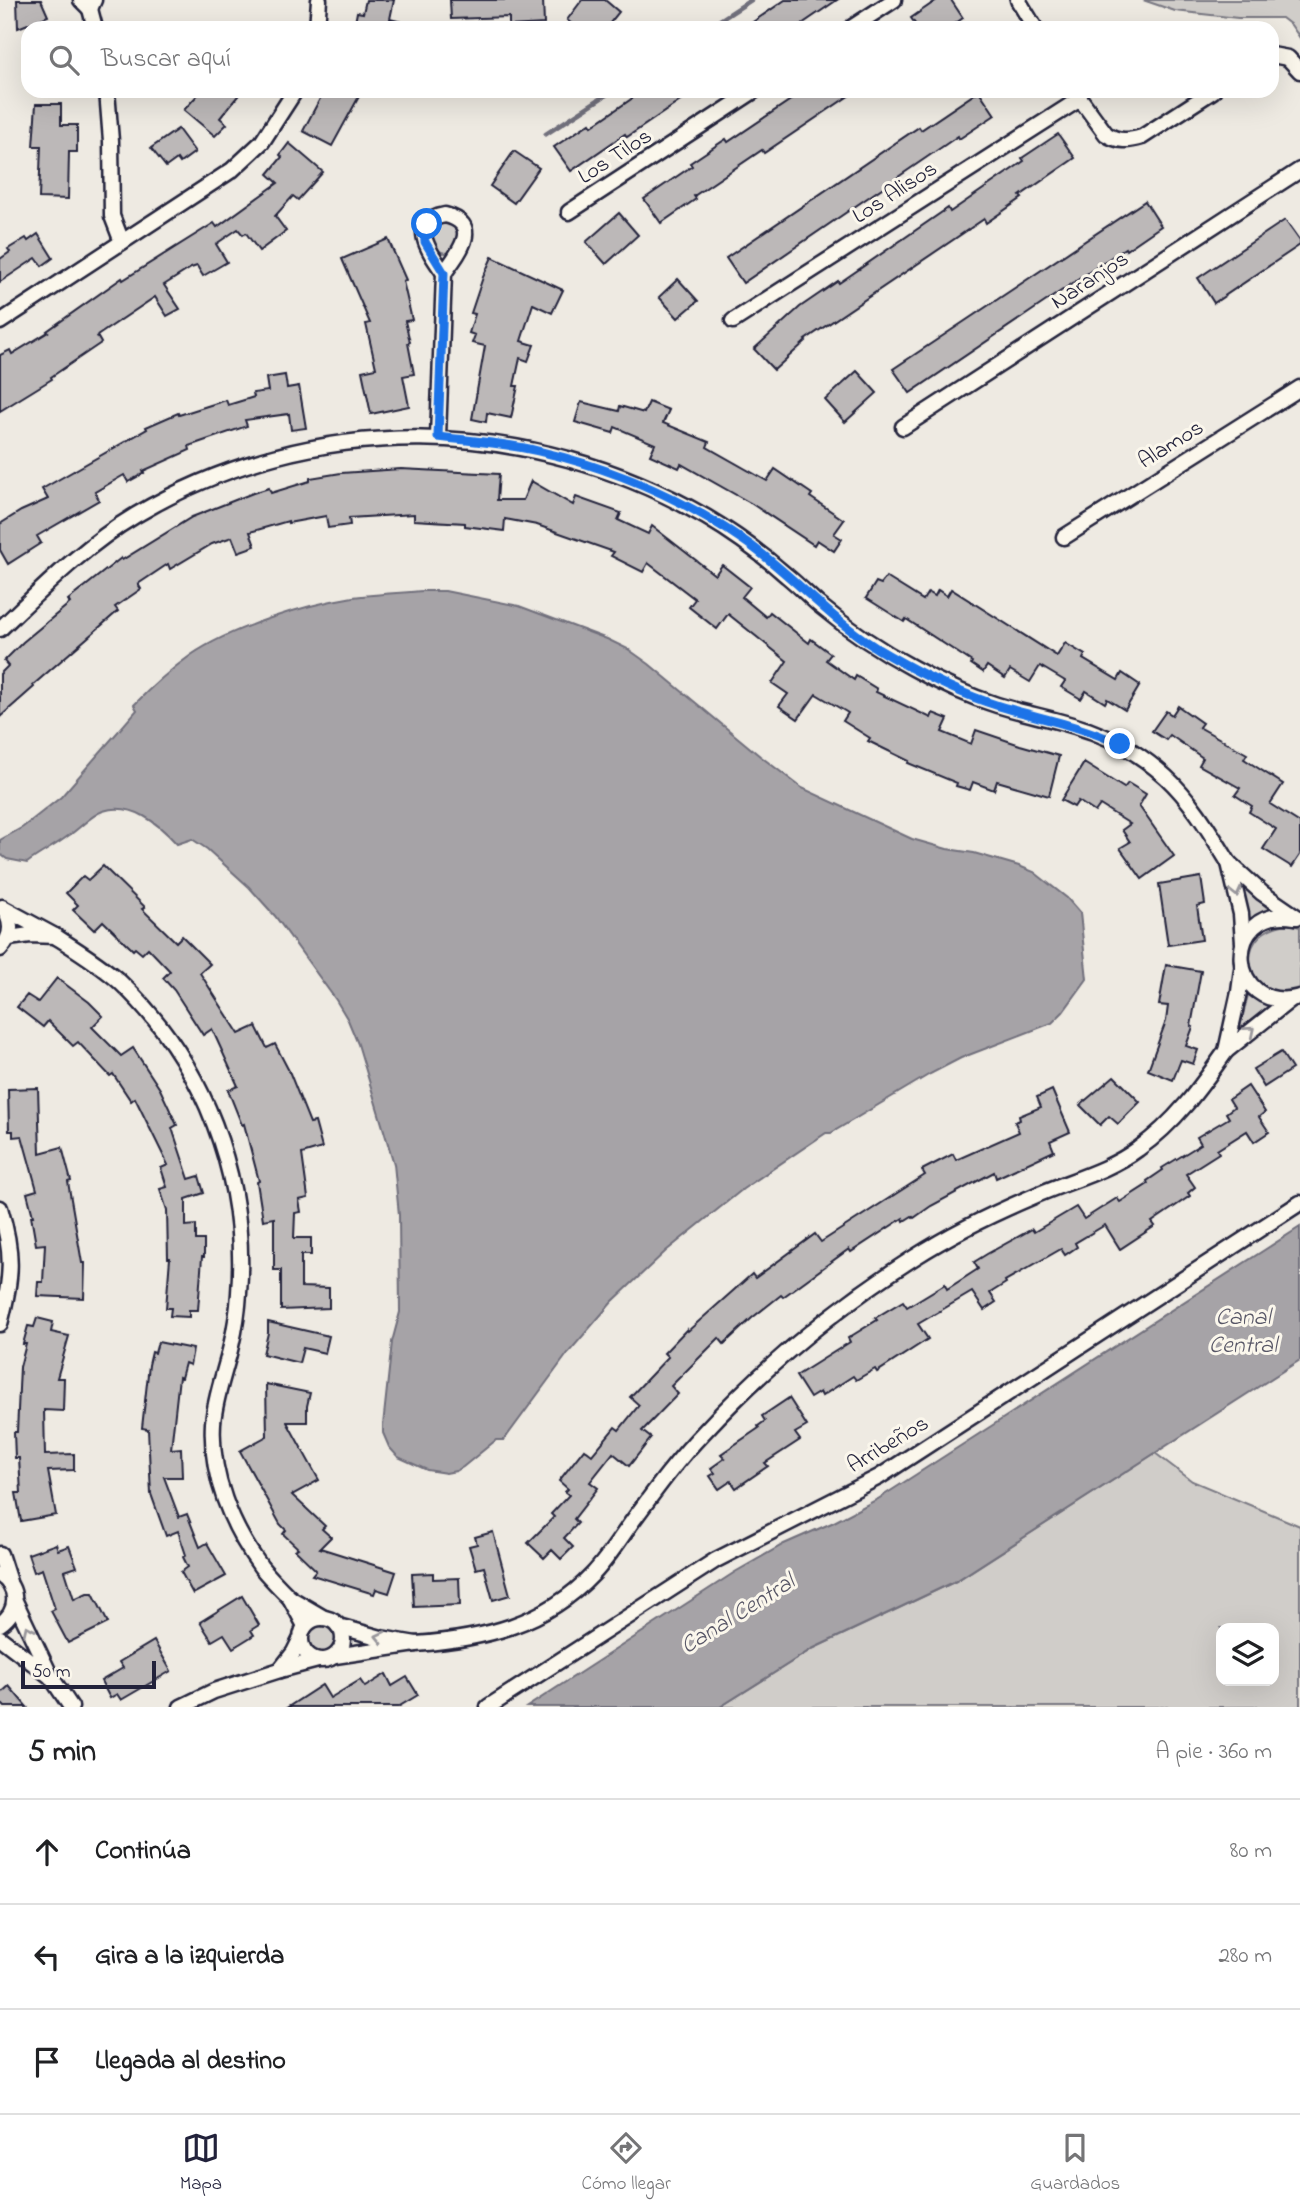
<!DOCTYPE html>
<html lang="es">
<head>
<meta charset="utf-8">
<style>
  :root { --surface:#fff; --page:#f2f2f2; --text:#202124; --muted:#757577; --line:#e0e0e0; --accent:#22223b }
  body { margin:0; font-family:"Indie Flower",sans-serif; background:var(--page); color:var(--text) }
  .controls { position:absolute; right:21px; bottom:21px; display:grid; overflow:hidden; border-radius:14px; box-shadow:0 7px 28px #0002 }
  .controls button { width:63px; height:63px; display:grid; place-items:center; padding:0; border:0; border-bottom:2px solid var(--line); background:var(--surface); color:var(--text); font:35px sans-serif }
  .scale { position:absolute; left:21px; bottom:18px; width:135px; box-sizing:border-box; padding-left:7px; border:4px solid #22223b; border-top:0; font-size:19px; line-height:24px; white-space:nowrap; color:#22223b; -webkit-text-stroke:5px #fbf7ec; paint-order:stroke }
  .stop { position:absolute; width:21px; height:21px; margin:-16px; border:5px solid #1a73e8; border-radius:50%; background:#fff }
  .stop.end { background:#1a73e8; border-color:#fff; box-shadow:0 2px 7px #0008 }
  .list { margin:0; padding:0; list-style:none }
  h2 { display:flex; justify-content:space-between; align-items:center; height:91px; margin:0; padding:0 28px; font-size:30px }
  h2 small { font-size:23px; font-weight:400; color:var(--muted) }
  .list li { display:grid; grid-template-columns:46px 1fr auto; gap:21px; align-items:center; box-sizing:border-box; height:105px; padding:0 28px; border-top:2px solid var(--line) }
  .list b { display:block; font-size:26px; white-space:nowrap }
  .list em { font-size:23px; font-style:normal; color:var(--muted) }
  .icon { flex:none; width:38px; height:38px; fill:none; stroke:currentColor; stroke-width:2; stroke-linecap:round; stroke-linejoin:round }
  .map { position:relative; flex:none; width:1300px; height:1707px; overflow:hidden }
  .search { position:absolute; background:var(--surface); box-shadow:0 7px 28px #0002; left:21px; right:21px; top:21px; height:77px; display:flex; align-items:center; gap:18px; box-sizing:border-box; padding:0 24px; border-radius:21px; color:var(--muted); font-size:26px }
  .sheet { height:406px; background:var(--surface) }
  nav { display:flex; justify-content:space-around; align-items:center; box-sizing:border-box; height:98px; border-top:2px solid var(--line); background:var(--surface); font-size:19px; color:var(--muted) }
  nav a { display:grid; justify-items:center; gap:4px }
  nav .on { color:var(--accent) }
  .map>svg:first-child { display:block }
  .green { fill:#d0cdc9; stroke:#797882; stroke-width:2; fill-rule:evenodd }
  .water { fill:#a6a3a7; stroke:#716f7c; stroke-width:2 }
  .lines { fill:none; stroke-linecap:round; stroke-linejoin:round }
  .stream { stroke:#716f7c; stroke-width:5 }
  .building { fill:#bcb8b8; stroke:#22223b; stroke-width:2 }
  .minor-casing { stroke:#22223b; stroke-width:19 }
  .minor { stroke:#fbf7ec; stroke-width:14 }
  .oneway { stroke:#99979c }
  .route { stroke:#1a73e8; stroke-width:9 }
  .labels { text-anchor:middle; stroke-width:6; stroke-linejoin:round; paint-order:stroke }
  .street-label { font-size:23px; fill:#22223b; stroke:#fbf7ec }
  .water-label { font-size:24px; font-style:italic; fill:#575666; stroke:#fbf7ec }
</style>
</head>
<body>
<div class="map">
<svg width="1300" height="1707" viewBox="0 0 1300 1707">
  <rect width="100%" height="100%" fill="#eeeae2"/>
  <filter id="ink" filterUnits="userSpaceOnUse"><feTurbulence type="fractalNoise" baseFrequency=".0143" numOctaves="2"/><feDisplacementMap in="SourceGraphic" scale="14" xChannelSelector="R" yChannelSelector="G"/><feConvolveMatrix kernelMatrix="1 2 1 2 8 2 1 2 1" color-interpolation-filters="sRGB"/></filter>
  <g filter="url(#ink)">
    <!-- green -->
    <g class="green">
      <polygon points="1143,0 1300,0 1300,38 1291,25 1282,18 1238,18 1175,11"/>
      <path d="M 443,223 L 454,224 L 461,232 L 451,253 C 439,254 434,248 431,238 L 435,229 Z"/>
      <polygon points="1241,884 1273,913 1249,926"/>
      <path d="M 1289,924 L 1300,927 L 1300,993 L 1273,995 C 1267,990 1259,986 1255,980 C 1251,975 1250,969 1250,964 C 1248,939 1267,926 1289,924 Z"/>
      <polygon points="1248,995 1272,1009 1238,1035"/>
      <path d="M 1155,1453 L 1192,1481 L 1300,1526 L 1300,1707 L 720,1707 L 812,1649 L 956,1581 ZM 1221,1628 L 1274,1628 L 1274,1681 L 1221,1681 Z"/>
      <circle cx="321" cy="1640" r="16"/>
    </g>
    <!-- water -->
    <g class="water">
      <path d="M 423,591 L 445,591 L 519,606 L 607,639 L 628,649 L 649,664 L 760,756 L 802,788 L 912,839 L 947,849 L 974,853 L 1019,866 L 1034,872 L 1067,898 L 1080,913 L 1087,979 L 1063,1012 L 1052,1023 L 961,1058 L 930,1074 L 831,1133 L 826,1133 L 743,1189 L 666,1251 L 612,1302 L 568,1353 L 504,1440 L 496,1440 L 463,1467 L 456,1471 L 446,1473 L 427,1470 L 398,1457 L 389,1447 L 383,1433 L 383,1425 L 392,1342 L 400,1312 L 399,1215 L 394,1164 L 358,1044 L 348,1020 L 336,1000 L 275,916 L 249,887 L 207,849 L 192,839 L 177,844 C 158,823 133,802 103,811 C 91,815 79,829 68,836 C 55,846 40,853 27,863 L 7,859 L 0,854 L 0,840 L 23,827 L 61,797 L 137,710 L 134,705 C 151,687 170,670 191,655 C 232,627 304,605 353,597 C 376,594 399,593 423,591 Z"/>
      <polygon points="1300,1227 1300,1360 956,1581 812,1649 720,1707 527,1707 735,1572 784,1544 834,1522 878,1499"/>
    </g>
    <g class="lines">
      <!-- stream -->
      <g class="stream">
        <polyline points="708,28 751,0"/>
        <polyline points="546,134 612,91"/>
      </g>
    </g>
    <!-- building -->
    <g class="building">
      <polygon points="17,0 41,0 48,16 18,28"/>
      <polygon points="366,0 394,0 390,19 402,22 401,28 354,28 357,12 363,13"/>
      <polygon points="450,0 543,0 544,24 509,26 509,17 451,19"/>
      <polygon points="582,0 605,0 619,12 606,28 577,28 567,20"/>
      <polygon points="785,0 837,0 796,28 744,28"/>
      <polygon points="937,0 951,0 963,18 949,28 918,28 911,18"/>
      <polygon points="201,91 242,91 220,118 227,124 215,136 184,110"/>
      <polygon points="324,91 362,91 332,146 303,131"/>
      <polygon points="643,91 695,91 627,137 625,134 571,171 554,147 590,123 592,126"/>
      <polygon points="804,91 856,91 764,153 762,150 694,196 696,199 661,223 644,199 692,166 690,163 726,139 728,142"/>
      <polygon points="979,91 995,115 959,139 958,136 743,283 726,258 919,127 921,130"/>
      <polygon points="36,104 61,104 61,125 77,125 77,152 69,152 68,199 39,198 41,146 33,146"/>
      <polygon points="178,129 195,152 180,163 177,159 166,167 151,148"/>
      <polygon points="1058,134 1075,158 1020,196 1022,198 986,223 984,219 805,340 806,341 774,370 754,349 800,307 838,281 839,283 948,208 950,212 1024,161 1022,158"/>
      <polygon points="289,143 323,172 298,200 293,196 275,216 286,231 259,251 246,233 243,235 238,229 216,244 227,262 203,276 197,266 191,268 164,285 180,309 167,316 155,297 97,336 101,343 51,377 52,379 0,411 0,355 10,350 12,354 48,332 47,331 122,278 123,280 214,223 217,227 278,183 268,174 282,157 280,155"/>
      <polygon points="514,151 539,168 514,203 490,186"/>
      <polygon points="1145,201 1161,226 1126,250 1125,248 910,393 893,369"/>
      <polygon points="619,213 638,235 606,264 586,242"/>
      <polygon points="1285,220 1300,241 1300,245 1214,303 1198,278"/>
      <polygon points="38,234 53,258 42,266 36,258 0,282 0,259 10,252 8,249 26,238 28,241"/>
      <polygon points="388,239 406,280 403,281 412,320 405,321 410,342 408,343 414,374 403,376 409,406 371,414 362,371 376,368 366,324 370,323 342,259"/>
      <polygon points="492,257 563,290 552,313 533,304 521,341 534,345 528,361 520,358 514,386 518,386 511,418 487,413 486,422 472,419 485,346 472,343 475,335 469,333 475,314 471,313 483,277"/>
      <polygon points="678,279 698,301 678,318 659,297"/>
      <polygon points="857,371 877,393 845,422 825,400"/>
      <polygon points="285,375 287,388 299,386 306,428 291,430 289,414 245,420 247,426 189,446 190,450 143,471 144,473 128,482 124,475 95,492 99,500 37,536 41,543 8,564 0,550 0,524 21,511 48,499 42,489 147,429 146,427 178,413 179,415 226,400 228,405 254,397 253,393 268,391 266,378"/>
      <polygon points="581,402 619,411 620,406 644,413 649,402 669,410 663,423 709,442 707,447 767,481 775,469 812,494 810,497 844,520 834,534 842,539 834,551 817,540 814,545 752,504 681,464 679,468 650,455 655,444 615,427 613,433 575,422"/>
      <polygon points="401,469 499,474 497,500 523,500 531,481 573,505 576,497 621,513 618,520 648,534 652,526 715,575 722,565 750,587 742,597 766,617 770,612 809,643 811,639 831,654 826,660 854,680 856,676 877,689 876,692 931,718 933,713 948,719 942,732 971,744 976,730 1020,745 1059,756 1049,796 997,781 994,790 973,782 970,790 956,786 957,783 908,763 909,761 868,741 870,738 843,721 848,713 816,694 798,719 779,706 788,694 772,683 787,661 728,614 717,629 689,607 695,599 648,563 643,572 611,556 614,552 537,525 505,519 504,531 465,526 465,523 414,520 414,514 349,518 350,525 328,528 326,516 288,523 288,521 250,532 255,546 238,552 232,537 212,544 170,569 168,564 138,584 141,589 115,607 118,611 33,685 34,687 0,717 0,674 8,666 4,661 23,642 70,603 68,600 121,558 122,560 192,517 253,493 269,488 271,493 310,481 310,478 341,473"/>
      <polygon points="886,577 923,600 928,592 935,596 938,590 947,596 951,589 1057,656 1065,643 1085,655 1083,659 1118,680 1122,673 1140,685 1125,710 1107,699 1105,703 1086,691 1081,699 1061,687 1065,681 1040,666 1030,682 1010,670 1005,678 987,666 983,672 971,664 972,662 906,619 904,622 866,598 876,582 881,584"/>
      <polygon points="1178,706 1202,723 1199,727 1247,754 1244,759 1283,784 1270,804 1300,823 1300,855 1292,867 1263,849 1276,829 1249,812 1252,806 1235,795 1240,788 1199,765 1203,758 1170,735 1166,740 1152,731 1166,711 1172,715"/>
      <polygon points="1084,763 1124,788 1128,783 1146,794 1139,806 1174,856 1142,879 1120,848 1130,842 1122,830 1130,824 1100,805 1095,812 1078,801 1074,807 1061,800"/>
      <polygon points="103,866 145,907 142,909 176,942 182,936 210,964 200,973 239,1034 256,1026 267,1048 275,1044 289,1071 310,1123 315,1122 322,1148 302,1154 308,1198 299,1200 301,1212 295,1213 294,1238 311,1238 311,1255 301,1255 301,1287 329,1288 329,1308 281,1310 281,1270 274,1270 274,1218 263,1220 257,1182 259,1181 244,1124 242,1125 228,1090 238,1086 212,1029 203,1035 174,990 163,978 170,971 148,948 142,954 135,948 133,950 103,921 94,930 73,910 78,905 66,893 83,876 88,880"/>
      <polygon points="1201,877 1205,904 1197,906 1202,940 1168,945 1159,884"/>
      <polygon points="1166,965 1201,971 1191,1026 1193,1027 1186,1046 1198,1050 1193,1064 1181,1060 1173,1080 1148,1070 1166,1021 1168,1006 1159,1005"/>
      <polygon points="57,978 89,1002 103,1016 92,1027 121,1056 133,1048 160,1089 177,1125 172,1128 189,1179 199,1176 204,1193 186,1199 186,1226 196,1225 196,1240 204,1240 204,1257 202,1257 198,1310 189,1310 189,1317 170,1316 171,1308 166,1308 170,1258 168,1258 167,1210 160,1189 167,1187 161,1168 168,1165 135,1098 131,1101 113,1074 110,1076 78,1042 73,1046 48,1021 43,1027 17,1007 27,995 38,1002"/>
      <polygon points="1281,1052 1292,1069 1264,1087 1253,1069"/>
      <polygon points="1114,1076 1140,1102 1118,1124 1109,1116 1100,1125 1080,1105"/>
      <polygon points="1248,1086 1265,1112 1259,1117 1269,1132 1254,1142 1247,1131 1217,1150 1219,1153 1186,1174 1195,1187 1188,1193 1190,1196 1152,1222 1155,1226 1120,1249 1105,1225 1075,1243 1077,1247 1065,1255 1061,1249 1005,1281 1006,1283 990,1293 996,1302 984,1310 972,1292 918,1324 928,1339 877,1372 875,1369 856,1380 853,1376 822,1396 820,1392 810,1398 796,1376 850,1342 848,1338 877,1320 875,1318 903,1301 907,1307 945,1284 947,1289 978,1269 974,1262 987,1254 1032,1229 1034,1232 1076,1207 1084,1219 1117,1198 1120,1202 1148,1184 1147,1181 1163,1170 1162,1168 1201,1144 1197,1137 1229,1118 1226,1113 1234,1107 1229,1099"/>
      <polygon points="38,1088 40,1153 62,1147 71,1181 68,1182 82,1263 85,1263 84,1298 37,1296 38,1282 43,1282 45,1244 36,1245 31,1216 33,1216 27,1193 37,1190 22,1136 13,1137 13,1131 9,1131 8,1089"/>
      <polygon points="1052,1090 1070,1132 1050,1141 1054,1151 996,1178 994,1172 931,1206 914,1218 912,1216 904,1221 903,1218 851,1252 849,1249 783,1297 781,1295 752,1318 724,1344 719,1338 671,1386 678,1394 642,1431 651,1438 629,1466 613,1453 590,1482 598,1488 574,1519 578,1523 564,1538 573,1547 561,1559 552,1550 544,1558 528,1543 554,1517 551,1514 569,1495 565,1492 568,1489 559,1481 584,1449 592,1455 615,1427 619,1430 639,1405 630,1397 668,1357 664,1353 687,1329 688,1331 752,1274 755,1278 815,1234 821,1242 925,1175 922,1170 953,1154 956,1160 1019,1132 1015,1122 1020,1120 1019,1116 1041,1107 1037,1097"/>
      <polygon points="37,1318 53,1322 51,1332 69,1336 57,1378 64,1378 63,1411 44,1410 45,1455 74,1454 74,1470 48,1471 56,1515 21,1521 16,1493 21,1493 19,1458 15,1458 14,1432 17,1432 20,1367 26,1344 23,1344 28,1326 34,1327"/>
      <polygon points="268,1322 329,1336 325,1353 303,1348 299,1363 263,1354 268,1333"/>
      <polygon points="158,1342 193,1349 190,1365 185,1363 181,1378 179,1377 171,1449 181,1448 182,1477 164,1477 179,1517 187,1514 200,1547 207,1543 226,1576 193,1594 181,1572 188,1567 183,1557 186,1555 178,1531 166,1536 151,1494 148,1429 142,1428 149,1365 152,1352 155,1353"/>
      <polygon points="266,1384 310,1393 307,1406 307,1422 287,1422 319,1480 292,1495 325,1526 322,1529 331,1537 320,1548 396,1572 389,1593 376,1589 374,1594 312,1575 316,1570 295,1550 298,1548 283,1534 286,1530 280,1524 240,1451 267,1436"/>
      <polygon points="789,1398 807,1426 795,1433 800,1440 765,1463 768,1466 736,1488 731,1481 719,1489 710,1476 715,1473 711,1468 725,1458 721,1454 759,1428 758,1426 765,1421 762,1416"/>
      <polygon points="493,1532 510,1595 493,1600 484,1567 476,1569 469,1546 477,1544 475,1537"/>
      <polygon points="56,1544 58,1550 69,1546 77,1567 65,1571 74,1599 87,1593 93,1593 108,1623 68,1643 51,1611 55,1609 42,1569 34,1572 28,1554"/>
      <polygon points="433,1573 433,1579 459,1578 460,1605 414,1607 412,1574"/>
      <polygon points="242,1596 259,1625 251,1630 254,1635 233,1648 224,1634 212,1641 200,1622"/>
      <polygon points="154,1641 171,1671 121,1700 117,1694 110,1698 101,1681 123,1668 119,1662"/>
      <polygon points="386,1674 392,1686 407,1677 418,1695 398,1707 288,1707 322,1685 330,1698 360,1680 365,1687"/>
      <polygon points="9,1686 27,1707 5,1707 0,1702 0,1694"/>
    </g>
    <g class="lines">
      <!-- minor casing -->
      <g class="minor-casing">
        <g id="minor">
          <polyline points="81,0 90,9 94,0"/>
          <polyline points="1018,0 1035,28"/>
          <polyline points="90,9 95,28"/>
          <polyline points="317,28 319,0"/>
          <polyline points="851,28 894,0"/>
          <polyline points="1272,55 1288,58 1300,71"/>
          <polyline points="107,91 111,141 112,216 122,242"/>
          <path d="M 1076,93 L 1106,134 C 1118,142 1129,141 1142,137 L 1213,91"/>
          <polyline points="569,212 754,91"/>
          <path d="M 445,215 C 483,224 458,254 444,273 C 431,254 406,222 445,215 Z"/>
          <polyline points="733,321 1080,99"/>
          <polyline points="0,322 232,170 262,142 295,91"/>
          <polyline points="903,427 1300,170"/>
          <polyline points="438,437 444,273"/>
          <polyline points="1064,537 1300,388"/>
          <path d="M 0,629 C 43,588 84,546 136,515 C 313,410 530,415 706,517 C 735,534 762,554 787,576 C 798,585 808,595 818,604 C 848,629 879,650 913,668 C 940,683 968,696 997,705 C 1029,715 1062,720 1093,732 C 1120,742 1145,758 1166,777 C 1192,801 1210,832 1229,863"/>
          <polyline points="3,908 55,936 30,935 9,938"/>
          <path d="M 1295,917 C 1220,904 1226,1017 1300,997"/>
          <path d="M 55,936 C 77,950 100,964 120,982 C 204,1061 248,1178 239,1293 C 238,1311 235,1329 231,1346 C 225,1372 215,1397 213,1423 C 210,1475 231,1526 261,1567 C 270,1578 280,1588 290,1598"/>
          <polyline points="1243,943 1241,914 1229,863 1262,893 1297,917"/>
          <path d="M 0,949 C 13,936 13,921 2,907"/>
          <polyline points="1242,969 1239,992 1226,1051 1290,1000"/>
          <path d="M 0,1208 C 14,1254 12,1278 0,1324"/>
          <polyline points="0,1554 9,1582"/>
          <path d="M 0,1575 C 19,1588 19,1611 0,1624"/>
          <circle cx="322" cy="1639" r="21"/>
          <polyline points="305,1626 290,1598 324,1618"/>
          <polyline points="0,1638 51,1677 15,1601"/>
          <polyline points="300,1640 294,1652 280,1670 318,1660"/>
          <path d="M 416,1644 C 483,1639 545,1625 593,1574 C 609,1557 621,1537 634,1519 C 656,1489 678,1459 704,1432 C 768,1363 835,1308 915,1257 C 951,1234 992,1214 1032,1197 C 1068,1181 1107,1172 1138,1149 C 1175,1123 1200,1088 1226,1051"/>
          <polyline points="335,1656 416,1644 381,1638 338,1626"/>
          <polyline points="51,1677 71,1707"/>
          <polyline points="181,1707 214,1691 280,1670"/>
          <polyline points="488,1707 716,1560 879,1477 1300,1203"/>
        </g>
      </g>
      <!-- minor -->
      <use href="#minor" class="minor"/>
    </g>
    <!-- one-way arrows -->
    <defs><path id="oneway-chevron" d="M-2-3.5L2.5 0L-2 3.5" fill="none" stroke-width="1.6" stroke-linecap="round" stroke-linejoin="round" transform="scale(1.75)"/></defs>
    <g class="oneway">
      <use href="#oneway-chevron" transform="translate(1236 892) rotate(77)"/>
      <use href="#oneway-chevron" transform="translate(1250 1031) rotate(-40)"/>
      <use href="#oneway-chevron" transform="translate(28 1630) rotate(-115)"/>
      <use href="#oneway-chevron" transform="translate(380 1637) rotate(-167)"/>
    </g>
  </g>
  <g class="lines" filter="url(#ink)">
    <!-- route -->
    <path class="route" d="M 427,224 L 424,230 L 425,242 L 444,273 L 438,437 C 471,441 506,443 538,451 C 612,468 684,499 746,542 C 796,577 834,625 888,655 C 923,675 960,694 999,706 C 1040,718 1081,726 1120,744"/>
  </g>
  <g class="labels">
    <!-- street labels -->
    <g class="street-label">
      <text transform="translate(614 155) rotate(-33)" y="8">Los Tilos</text>
      <text transform="translate(894 191) rotate(-33)" y="8">Los Alisos</text>
      <text transform="translate(1089 279) rotate(-33)" y="8">Naranjos</text>
      <text transform="translate(1170 443) rotate(-32)" y="8">Alamos</text>
      <text transform="translate(887 1443) rotate(-31)" y="8">Arribeños</text>
    </g>
    <!-- water labels -->
    <g class="water-label">
      <text x="1243" y="1324">Canal<tspan x="1243" dy="28">Central</tspan></text>
      <text transform="translate(737 1613) rotate(-32)" y="8">Canal Central</text>
    </g>
  </g>
</svg>
<div class="controls">
<button><svg class="icon" aria-label="layers" viewBox="0 0 24 24"><path d="M12 4l9 5-9 5-9-5zM3 14l9 5 9-5"/></svg></button>
</div>
<div class="scale">50 m</div>
<div class="stop" style="left:427px;top:224px"></div>
<div class="stop end" style="left:1120px;top:744px"></div>
<div class="search"><svg class="icon" aria-label="search" viewBox="0 0 24 24"><circle cx="10" cy="10" r="6"/><path d="M15 15l6 6"/></svg>Buscar aquí</div>
</div>
<section class="sheet">
<h2>5 min<small>A pie · 360 m</small></h2>
<ul class="list">
<li><svg class="icon" aria-label="ahead" viewBox="0 0 24 24"><path d="M12 20V5M6 11l6-6 6 6"/></svg><div><b>Continúa</b></div><em>80 m</em></li>
<li><svg class="icon" aria-label="left" viewBox="0 0 24 24"><path d="M17 20v-9H6M10 6l-5 5 5 5"/></svg><div><b>Gira a la izquierda</b></div><em>280 m</em></li>
<li><svg class="icon" aria-label="arrive" viewBox="0 0 24 24"><path d="M6 21V4h12l-3 4 3 4H6"/></svg><div><b>Llegada al destino</b></div></li>
</ul>
</section>
<nav>
<a class="on"><svg class="icon" aria-label="map" viewBox="0 0 24 24"><path d="M3 6l6-2 6 2 6-2v14l-6 2-6-2-6 2zM9 4v14M15 6v14"/></svg>Mapa</a>
<a><svg class="icon" aria-label="directions" viewBox="0 0 24 24"><path d="M12 3l9 9-9 9-9-9zM9 14v-3h6M13 9l2 2-2 2"/></svg>Cómo llegar</a>
<a><svg class="icon" aria-label="saved" viewBox="0 0 24 24"><path d="M7 4h10v16l-5-4-5 4z"/></svg>Guardados</a>
</nav>
</body>
</html>
